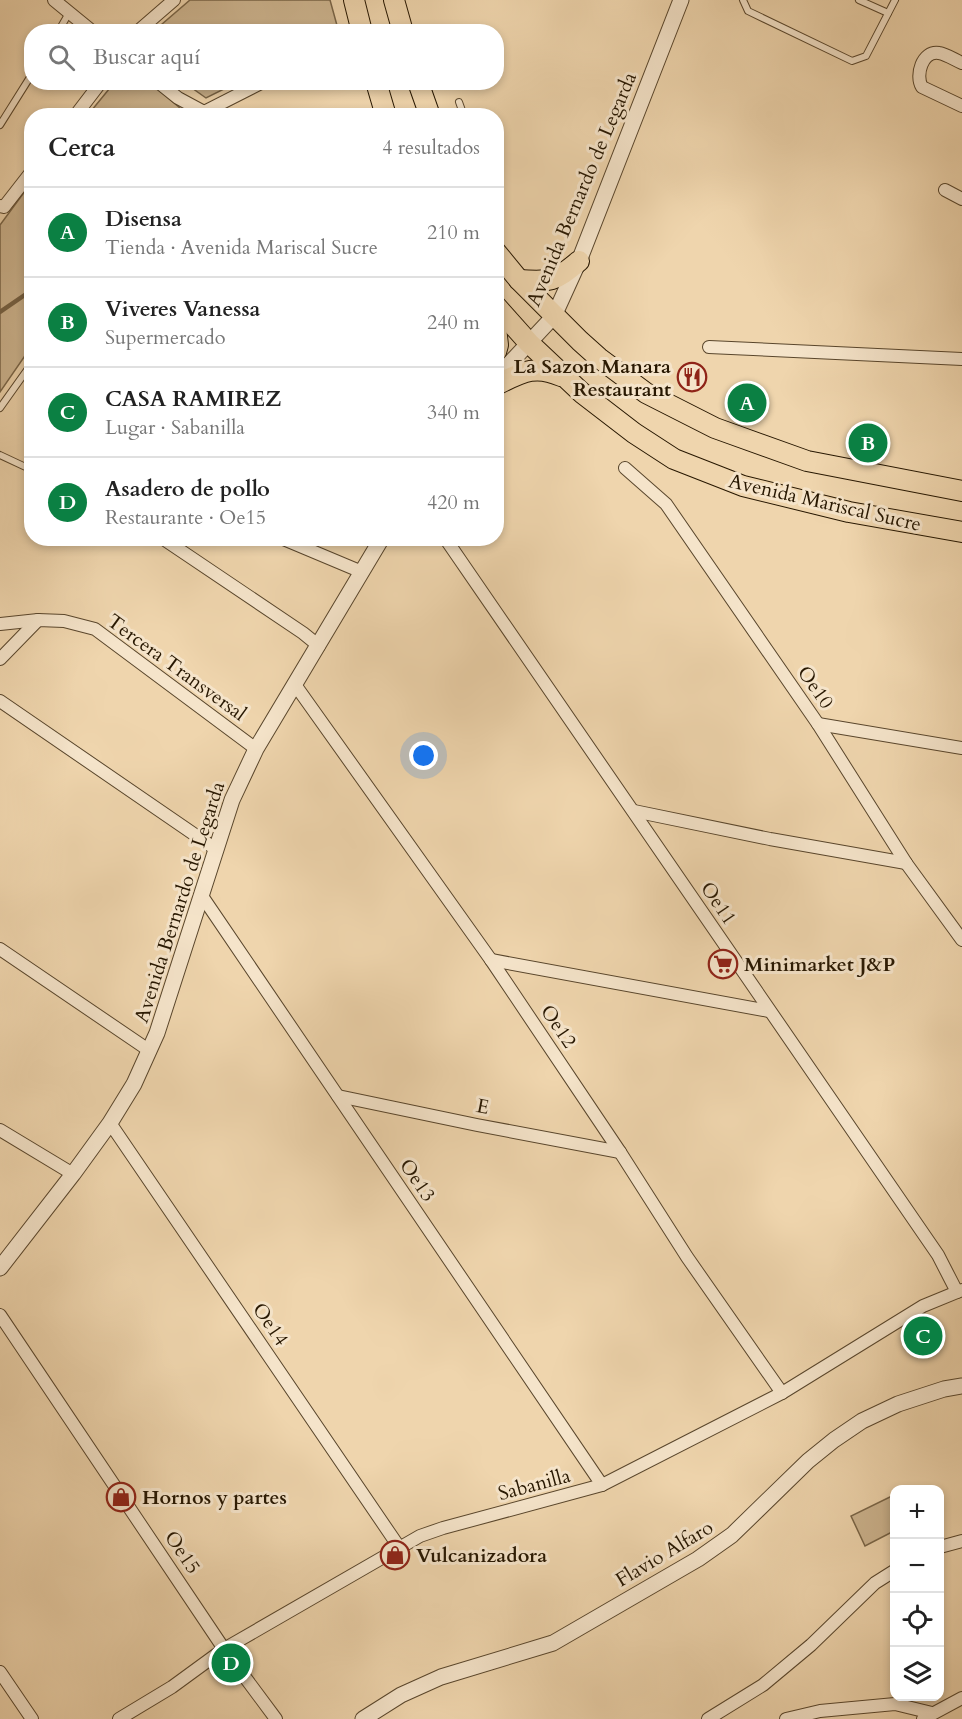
<!DOCTYPE html>
<html lang="es">
<head>
<meta charset="utf-8">
<style>
  :root { --surface:#fff; --page:#f6f6f6; --text:#222; --muted:#767676; --line:#e0e0e0; --accent:#0b8043 }
  body { margin:0; font-family:Cardo,serif; background:var(--page); color:var(--text) }
  .controls { position:absolute; right:18px; bottom:18px; display:grid; overflow:hidden; border-radius:12px; box-shadow:0 3px 9px #0003 }
  .controls button { width:54px; height:54px; display:grid; place-items:center; padding:0; border:0; border-bottom:2px solid var(--line); background:var(--surface); color:var(--text); font:30px sans-serif }
  .you { position:absolute; left:424px; top:756px; width:21px; height:21px; margin:-15px; border:4px solid #fff; border-radius:50%; background:#1a73e8; box-shadow:0 0 0 9px #1a73e833 }
  .badge { display:grid; place-items:center; width:39px; height:39px; border-radius:50%; background:var(--accent); color:#fff; font-size:20px; font-weight:700 }
  .pin { position:absolute; translate:-50% -50%; border:3px solid #fff; box-shadow:0 2px 6px #0006 }
  .list { margin:0; padding:0; list-style:none }
  h2 { display:flex; justify-content:space-between; align-items:center; height:78px; margin:0; padding:0 24px; font-size:26px }
  h2 small { font-size:20px; font-weight:400; color:var(--muted) }
  .list li { display:grid; grid-template-columns:39px 1fr auto; gap:18px; align-items:center; box-sizing:border-box; height:90px; padding:0 24px; border-top:2px solid var(--line) }
  .list b { display:block; font-size:22px; white-space:nowrap }
  .list p { margin:0; font-size:20px; white-space:nowrap; color:var(--muted) }
  .list em { font-size:20px; font-style:normal; color:var(--muted) }
  .icon { flex:none; width:33px; height:33px; fill:none; stroke:currentColor; stroke-width:2; stroke-linecap:round; stroke-linejoin:round }
  .map { position:relative; flex:none; width:962px; height:1719px; overflow:hidden }
  .search { position:absolute; background:var(--surface); box-shadow:0 3px 9px #0003; left:24px; top:24px; width:480px; height:66px; display:flex; align-items:center; gap:15px; box-sizing:border-box; padding:0 21px; border-radius:24px; color:var(--muted); font-size:22px }
  .panel { position:absolute; background:var(--surface); box-shadow:0 3px 9px #0003; left:24px; top:108px; width:480px; height:438px; border-radius:24px }
  .map>svg:first-child { display:block }
  .green { fill:#cdb590; stroke:#7a6648; stroke-width:1.5 }
  .lines { fill:none; stroke-linecap:round; stroke-linejoin:round }
  .stream { stroke:#766245; stroke-width:4.5 }
  .service-casing { stroke:#59462c; stroke-width:8 }
  .minor-casing { stroke:#59462c; stroke-width:14 }
  .tertiary-casing { stroke:#59462c; stroke-width:17 }
  .primary-casing { stroke:#271701; stroke-width:22 }
  .service { stroke:#f5e4ca; stroke-width:6 }
  .minor { stroke:#f5e4ca; stroke-width:12 }
  .tertiary { stroke:#f5e4ca; stroke-width:15 }
  .primary { stroke:#efd5ad; stroke-width:20 }
  .labels { text-anchor:middle; stroke-width:6; stroke-linejoin:round; paint-order:stroke }
  .street-label { font-size:20px; fill:#271701; stroke:#f5e4ca }
  .poi-label { font-size:20px; font-weight:bold; fill:#271701; stroke:#f5e4ca; text-anchor:start }
</style>
</head>
<body>
<div class="map">
<svg width="962" height="1719" viewBox="0 0 962 1719">
  <rect width="100%" height="100%" fill="#efd5ad"/>
  <filter id="stains"><feTurbulence type="fractalNoise" baseFrequency=".00333" numOctaves="4"/><feColorMatrix values="0 0 0 0 .2 0 0 0 0 .09 0 0 0 0 .02 0 0 0 .5 -.17"/></filter>
  <radialGradient id="worn" r=".72"><stop offset=".6" stop-color="#630" stop-opacity="0"/><stop offset="1" stop-color="#630" stop-opacity=".3"/></radialGradient>
  <!-- green -->
  <g class="green">
    <polygon points="190,0 330,0 338,29 334,32 154,31"/>
    <polygon points="114,83 151,83 181,109 184,115 87,116"/>
    <polygon points="185,83 236,83 206,98"/>
    <polygon points="31,183 31,347 0,392 0,225"/>
    <polygon points="894,1495 894,1531 865,1546 851,1516"/>
  </g>
  <g class="lines">
    <!-- stream -->
    <polyline class="stream" points="0,312 32,290"/>
    <!-- service casing -->
    <g class="service-casing">
      <g id="service">
        <polyline points="743,0 748,11 852,61 866,56 895,0"/>
        <polyline points="859,0 888,13"/>
        <polyline points="58,32 69,13"/>
        <polyline points="459,102 464,116"/>
        <polyline points="0,125 32,74"/>
        <polyline points="0,408 32,363"/>
        <polyline points="0,455 32,470"/>
      </g>
    </g>
    <!-- minor casing -->
    <g class="minor-casing">
      <g id="minor">
        <polyline points="54,0 93,32"/>
        <polyline points="137,32 174,0"/>
        <path d="M 962,63 C 955,60 946,54 939,53 C 922,50 915,76 922,87 L 962,106"/>
        <polyline points="158,82 178,98 204,112 263,82"/>
        <polyline points="75,116 101,82"/>
        <polyline points="945,190 962,199"/>
        <polyline points="0,206 4,207 32,171"/>
        <polyline points="709,347 962,359"/>
        <polyline points="625,468 666,504 818,724 906,863 962,940"/>
        <polyline points="162,538 303,633 319,646"/>
        <polyline points="281,538 362,572"/>
        <polyline points="445,538 938,1255 957,1292"/>
        <polyline points="0,624 38,620 64,621 95,629 256,749"/>
        <polyline points="0,659 38,620"/>
        <polyline points="296,686 491,960 620,1152 687,1257 782,1393"/>
        <polyline points="0,701 217,850"/>
        <polyline points="818,724 962,748"/>
        <polyline points="634,811 770,839 906,863"/>
        <polyline points="202,896 602,1485"/>
        <polyline points="0,949 150,1051"/>
        <polyline points="491,960 769,1011"/>
        <polyline points="338,1096 477,1125 620,1152"/>
        <polyline points="110,1123 399,1547"/>
        <polyline points="0,1130 73,1174"/>
        <polyline points="0,1315 224,1649 276,1719"/>
        <polyline points="940,1547 962,1541"/>
        <polyline points="0,1672 32,1719"/>
        <polyline points="119,1719 172,1687 224,1649 420,1536 443,1528 602,1485 782,1393 923,1306 962,1290"/>
        <polyline points="708,1719 763,1685 811,1645 875,1583 894,1571"/>
        <polyline points="786,1719 820,1711 895,1704 932,1713"/>
        <polyline points="923,1719 962,1698"/>
      </g>
    </g>
    <!-- tertiary casing -->
    <g class="tertiary-casing">
      <g id="tertiary">
        <polyline points="496,378 554,316 579,261 681,0"/>
        <polyline points="0,1268 73,1174 110,1123 134,1084 157,1033 232,800 256,749 382,538"/>
        <polyline points="363,1719 401,1695 441,1677 553,1643 698,1559 732,1535 808,1461 834,1440 862,1421 898,1404 944,1389 962,1386"/>
      </g>
    </g>
    <!-- primary casing -->
    <g class="primary-casing">
      <g id="primary">
        <polyline points="354,0 362,32"/>
        <polyline points="394,0 403,32"/>
        <polyline points="376,82 386,116"/>
        <polyline points="418,82 430,116"/>
        <polyline points="496,252 519,280 580,341 599,358 646,393 715,428 807,461 962,491"/>
        <path d="M 519,280 C 551,282 554,282 579,261"/>
        <polyline points="496,306 529,343 582,393 634,433 674,459 743,486 849,512 962,532"/>
        <polyline points="496,328 498,345 496,352"/>
        <path d="M 496,385 C 521,373 534,364 561,376"/>
      </g>
    </g>
    <!-- service -->
    <use href="#service" class="service"/>
    <!-- minor -->
    <use href="#minor" class="minor"/>
    <!-- tertiary -->
    <use href="#tertiary" class="tertiary"/>
    <!-- primary -->
    <use href="#primary" class="primary"/>
  </g>
  <!-- icons -->
  <defs>
    <g id="restaurant-ring" transform="scale(1.5)"><circle r="9.5" fill="#f5e4ca" stroke="#8f2418" stroke-width="1.5"/><path d="M-5-6h1v4h1v-4h1v4h1v-4h1v5L-1.5 .5V6h-2V.5L-5-1ZM5-6V6H3V1.5H1.5Q1.5-4 5-6Z" fill="#8f2418"/></g>
    <g id="supermarket-ring" transform="scale(1.5)"><circle r="9.5" fill="#f5e4ca" stroke="#8f2418" stroke-width="1.5"/><path d="M-6-5.5h2.5l.6 2H6L4.5 2H-2.5L-4.4-4H-6ZM-1.5 3.2a1.3 1.3 0 1 0 .1 0ZM3 3.2a1.3 1.3 0 1 0 .1 0Z" fill="#8f2418"/></g>
    <g id="shop-ring" transform="scale(1.5)"><circle r="9.5" fill="#f5e4ca" stroke="#8f2418" stroke-width="1.5"/><path d="M-5-2.5h2.3a2.7 3.5 0 0 1 5.4 0H5L5.5 6h-11ZM-1.5-2.5h3a1.5 2.3 0 0 0-3 0Z" fill="#8f2418"/></g>
  </defs>
  <g fill-rule="evenodd">
    <use href="#restaurant-ring" x="692" y="377"/>
    <use href="#supermarket-ring" x="723" y="964"/>
    <use href="#shop-ring" x="121" y="1497"/>
    <use href="#shop-ring" x="395" y="1555"/>
  </g>
  <g class="labels">
    <!-- street labels -->
    <g class="street-label">
      <text transform="translate(581 189) rotate(-67)" y="7">Avenida Bernardo de Legarda</text>
      <text transform="translate(825 502) rotate(13)" y="7">Avenida Mariscal Sucre</text>
      <text transform="translate(177 667) rotate(36)" y="7">Tercera Transversal</text>
      <text transform="translate(816 687) rotate(55)" y="7">Oe10</text>
      <text transform="translate(179 902) rotate(-72)" y="7">Avenida Bernardo de Legarda</text>
      <text transform="translate(719 903) rotate(56)" y="7">Oe11</text>
      <text transform="translate(559 1026) rotate(56)" y="7">Oe12</text>
      <text transform="translate(483 1106) rotate(11)" y="7">E</text>
      <text transform="translate(418 1180) rotate(56)" y="7">Oe13</text>
      <text transform="translate(271 1324) rotate(56)" y="7">Oe14</text>
      <text transform="translate(534 1484) rotate(-15)" y="7">Sabanilla</text>
      <text transform="translate(183 1552) rotate(56)" y="7">Oe15</text>
      <text transform="translate(664 1553) rotate(-31)" y="7">Flavio Alfaro</text>
    </g>
    <!-- poi labels -->
    <g class="poi-label">
      <text x="671" y="373" text-anchor="end">La Sazon Manara<tspan x="671" dy="23">Restaurant</tspan></text>
      <text x="744" y="971">Minimarket J&amp;P</text>
      <text x="142" y="1504">Hornos y partes</text>
      <text x="416" y="1562">Vulcanizadora</text>
    </g>
  </g>
  <rect width="100%" height="100%" filter="url(#stains)"/>
  <rect width="100%" height="100%" fill="url(#worn)"/>
</svg>
<div class="controls">
<button>+</button>
<button>−</button>
<button><svg class="icon" aria-label="locate" viewBox="0 0 24 24"><circle cx="12" cy="12" r="6"/><path d="M12 2v4M12 18v4M2 12h4M18 12h4"/></svg></button>
<button><svg class="icon" aria-label="layers" viewBox="0 0 24 24"><path d="M12 4l9 5-9 5-9-5zM3 14l9 5 9-5"/></svg></button>
</div>
<div class="you"></div>
<div class="pin badge" style="left:747px;top:403px">A</div>
<div class="pin badge" style="left:868px;top:443px">B</div>
<div class="pin badge" style="left:923px;top:1336px">C</div>
<div class="pin badge" style="left:231px;top:1663px">D</div>
<div class="search"><svg class="icon" aria-label="search" viewBox="0 0 24 24"><circle cx="10" cy="10" r="6"/><path d="M15 15l6 6"/></svg>Buscar aquí</div>
<section class="panel">
<h2>Cerca<small>4 resultados</small></h2>
<ul class="list">
<li><span class="badge">A</span><div><b>Disensa</b><p>Tienda · Avenida Mariscal Sucre</p></div><em>210 m</em></li>
<li><span class="badge">B</span><div><b>Viveres Vanessa</b><p>Supermercado</p></div><em>240 m</em></li>
<li><span class="badge">C</span><div><b>CASA RAMIREZ</b><p>Lugar · Sabanilla</p></div><em>340 m</em></li>
<li><span class="badge">D</span><div><b>Asadero de pollo</b><p>Restaurante · Oe15</p></div><em>420 m</em></li>
</ul>
</section>
</div>
</body>
</html>
